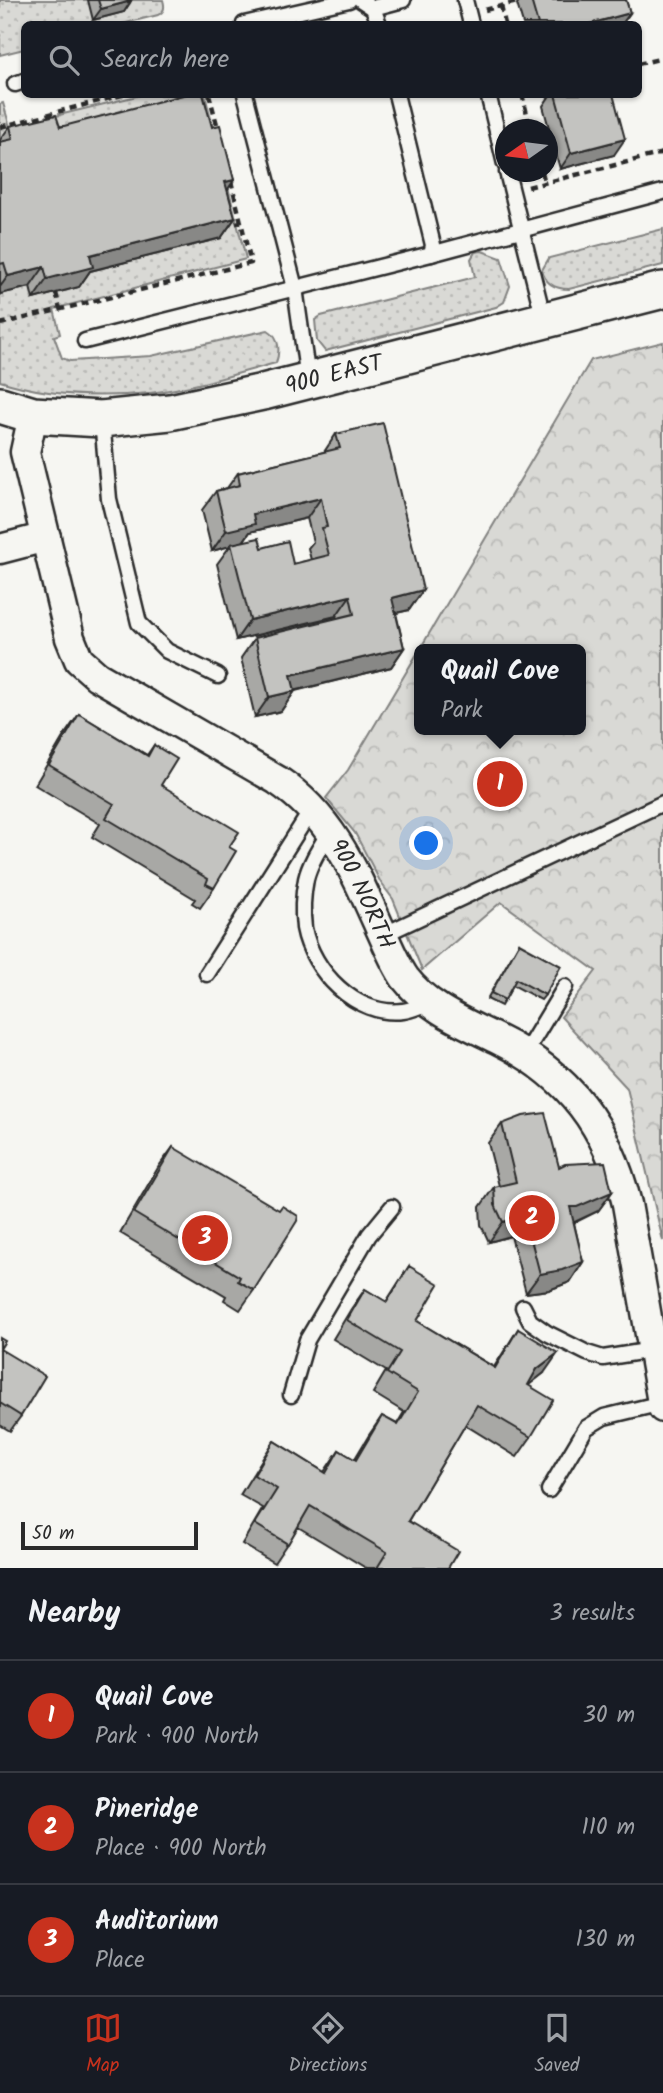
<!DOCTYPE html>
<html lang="en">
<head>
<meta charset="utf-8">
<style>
  :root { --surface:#171b24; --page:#242831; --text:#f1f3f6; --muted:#9ea1a6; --line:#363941; --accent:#c8321e }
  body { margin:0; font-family:Kalam,sans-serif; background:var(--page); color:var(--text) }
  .compass { position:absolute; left:495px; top:119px; width:63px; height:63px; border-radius:50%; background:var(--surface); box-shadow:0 2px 5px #0004; rotate:256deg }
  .scale { position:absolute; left:21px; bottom:18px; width:177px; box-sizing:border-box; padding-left:7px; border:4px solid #2b2b2b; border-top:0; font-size:19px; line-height:24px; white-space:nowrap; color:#2b2b2b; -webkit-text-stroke:5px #f6f6f2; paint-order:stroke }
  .you { position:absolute; left:427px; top:844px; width:24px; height:24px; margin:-18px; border:5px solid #fff; border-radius:50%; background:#1a73e8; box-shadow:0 0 0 10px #1a73e833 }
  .badge { display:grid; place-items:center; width:46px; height:46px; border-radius:50%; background:var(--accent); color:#fff; font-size:23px; font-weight:700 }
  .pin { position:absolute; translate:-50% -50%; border:4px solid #fff; box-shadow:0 2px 7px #0006 }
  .popup { position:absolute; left:414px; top:644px; width:172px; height:91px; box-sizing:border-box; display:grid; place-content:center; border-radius:10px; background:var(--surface); filter:drop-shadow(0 2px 5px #0005); font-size:23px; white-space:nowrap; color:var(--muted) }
  .popup b { font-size:26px; color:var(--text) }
  .popup::after { content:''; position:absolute; left:50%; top:100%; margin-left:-14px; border:14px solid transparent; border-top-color:var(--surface) }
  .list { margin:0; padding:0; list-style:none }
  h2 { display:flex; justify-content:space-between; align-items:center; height:91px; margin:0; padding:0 28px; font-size:30px }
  h2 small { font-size:23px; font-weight:400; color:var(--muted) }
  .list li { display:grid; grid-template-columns:46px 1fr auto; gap:21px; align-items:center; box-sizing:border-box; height:112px; padding:0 28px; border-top:2px solid var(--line) }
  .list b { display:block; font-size:26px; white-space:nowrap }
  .list p { margin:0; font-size:23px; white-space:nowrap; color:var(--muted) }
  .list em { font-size:23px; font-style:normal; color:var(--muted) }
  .icon { flex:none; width:38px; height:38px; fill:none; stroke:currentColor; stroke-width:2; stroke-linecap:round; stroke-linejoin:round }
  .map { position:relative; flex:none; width:663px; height:1568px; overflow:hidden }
  .search { position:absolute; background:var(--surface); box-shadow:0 2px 5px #0004; left:21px; right:21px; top:21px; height:77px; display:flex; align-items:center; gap:18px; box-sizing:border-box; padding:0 24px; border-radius:10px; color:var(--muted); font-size:26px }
  .sheet { height:427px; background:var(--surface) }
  nav { display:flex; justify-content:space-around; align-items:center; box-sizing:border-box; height:98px; border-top:2px solid var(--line); background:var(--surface); font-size:19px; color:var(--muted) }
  nav a { display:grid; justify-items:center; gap:4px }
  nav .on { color:var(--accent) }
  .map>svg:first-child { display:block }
</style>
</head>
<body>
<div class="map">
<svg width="663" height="1568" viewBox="0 0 663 1568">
  <defs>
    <pattern id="grass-dots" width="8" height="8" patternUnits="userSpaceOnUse" patternTransform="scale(1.75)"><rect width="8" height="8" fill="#d9d9d5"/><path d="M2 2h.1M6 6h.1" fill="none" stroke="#babab7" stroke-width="1.8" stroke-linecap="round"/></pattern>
    <pattern id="park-crowns" width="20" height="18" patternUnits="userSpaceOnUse" patternTransform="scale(1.75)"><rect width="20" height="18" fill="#d9d9d5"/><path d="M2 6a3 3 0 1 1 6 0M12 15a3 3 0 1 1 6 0" fill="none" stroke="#babab7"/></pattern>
  </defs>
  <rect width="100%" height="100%" fill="#f6f6f2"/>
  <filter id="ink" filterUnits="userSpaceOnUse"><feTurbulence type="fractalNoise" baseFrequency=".0143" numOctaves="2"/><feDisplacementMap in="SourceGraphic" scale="14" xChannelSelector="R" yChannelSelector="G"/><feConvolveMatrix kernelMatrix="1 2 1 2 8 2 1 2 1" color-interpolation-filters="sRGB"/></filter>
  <g filter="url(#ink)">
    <!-- grass -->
    <g fill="url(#grass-dots)" stroke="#828280" stroke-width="2">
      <path d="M0 0H163C165 7 165 11 158 15L122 24H24V49L0 55Z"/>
      <path d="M141 95H205L246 259 54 309 60 334 54 336 62 358 70 361 151 356 268 330C280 337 280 352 276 363 235 374 192 388 150 393 101 398 47 396 0 381V104L3 103 10 127Z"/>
      <path d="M663 229V265L569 289C555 289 545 284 542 270L549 258Z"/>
      <polygon points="482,251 501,258 510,286 504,302 496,307 325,351 317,341 315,320 321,316 475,277 471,259 475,252"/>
    </g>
    <!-- park -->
    <polygon fill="url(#park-crowns)" stroke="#828280" stroke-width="2" points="663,342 663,1241 627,1088 561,1017 596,971 501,902 422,970 393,899 381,883 355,833 326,798 348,770 420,649 420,730 580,730 580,649 420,649 591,360"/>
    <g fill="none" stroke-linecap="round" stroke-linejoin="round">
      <!-- service casing -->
      <g stroke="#2b2b2b" stroke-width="19">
        <g id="service">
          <polyline points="361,0 373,8 379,24"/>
          <polyline points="465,0 471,24"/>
          <polyline points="373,8 403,0"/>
          <polyline points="244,24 349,0"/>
          <polyline points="15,84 24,81"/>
          <polyline points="245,94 295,288 308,379"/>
          <polyline points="488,94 505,164"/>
          <polyline points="507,172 544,320"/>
          <polyline points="431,254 663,192"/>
          <polyline points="85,341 431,254 433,245 396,94"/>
          <polyline points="102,420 109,499 139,623 167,651 218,676"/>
          <path d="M330 831C321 846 310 862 306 879 303 894 302 912 304 928 312 971 356 1017 403 1011 412 1010 421 1005 429 1003"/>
          <polyline points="383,935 663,803"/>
          <polyline points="207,974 312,809"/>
          <polyline points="524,1055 565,987"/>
          <polyline points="523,1307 530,1321 547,1333 587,1353 603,1358 653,1350"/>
          <polyline points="291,1395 307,1340 369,1235 392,1207"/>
          <polyline points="549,1490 586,1428 604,1417 662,1403"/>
        </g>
      </g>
      <!-- minor casing -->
      <g stroke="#2b2b2b" stroke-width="33">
        <g id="minor">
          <path id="s1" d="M33 415 25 452 70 638 79 660 97 676 277 780C331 816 353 868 379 926 387 943 394 962 405 978 429 1009 463 1022 497 1039 569 1074 608 1127 627 1204L663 1408"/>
          <polyline points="0,549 46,537"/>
        </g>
      </g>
      <!-- tertiary casing -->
      <g stroke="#2b2b2b" stroke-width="40">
        <g id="tertiary">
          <path id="s2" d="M0 405 33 415 101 419 170 412 263 392 663 290"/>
        </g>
      </g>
      <!-- path -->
      <g stroke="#2b2b2b" stroke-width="4.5" stroke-dasharray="7 5" stroke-linecap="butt">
        <polyline points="501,6 505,24"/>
        <polyline points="485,10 525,0"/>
        <polyline points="638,64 663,58"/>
        <polyline points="209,94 219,132"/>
        <polyline points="522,94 531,130"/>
        <polyline points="0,127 126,94"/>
        <polyline points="542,172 545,183"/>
        <polyline points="528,187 663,153"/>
        <polyline points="224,226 241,222"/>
        <polyline points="56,293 60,309"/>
        <polyline points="0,324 251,263 231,181"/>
      </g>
      <!-- service -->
      <use href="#service" stroke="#f6f6f2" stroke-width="14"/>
      <!-- minor -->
      <use href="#minor" stroke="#f6f6f2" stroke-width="28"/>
      <!-- tertiary -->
      <use href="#tertiary" stroke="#f6f6f2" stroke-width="35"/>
    </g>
    <!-- wall -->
    <g fill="#a8a8a5" stroke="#2b2b2b" stroke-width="2" fill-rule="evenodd">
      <polygon points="88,0 131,0 131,1 124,12 93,20"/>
      <polygon points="520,0 626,0 630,13 622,24 523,24 517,4"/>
      <polygon points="551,94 613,94 614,155 560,169 543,106"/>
      <polygon points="10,126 212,127 234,180 227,190 235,218 221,238 90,271 79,287 33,299 30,287 0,294 0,140"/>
      <path d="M336 434 423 590 409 610 396 613 404 648 391 667 295 691 281 711 255 717 241 658 255 638 337 618 336 616 236 640 217 564 230 546 212 551 202 510 216 491 227 488 238 473 324 452ZM307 518 313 542 308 548 311 560 293 564 262 548 243 542 250 532Z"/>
      <polygon points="79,714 147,755 154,745 161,785 229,847 214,888 200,908 192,903 195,899 92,837 100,824 35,785 65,734"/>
      <polygon points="519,943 545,995 541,1000 513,985 501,1006 487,999"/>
      <polygon points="502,1124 559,1167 612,1192 598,1211 574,1223 583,1262 570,1282 549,1290 526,1293 511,1236 489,1242 481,1225 480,1207 494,1187 499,1186 488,1143"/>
      <polygon points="173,1147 254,1290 240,1310 224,1300 226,1296 120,1233 159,1166"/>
      <polygon points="409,1266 417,1321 494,1367 518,1329 544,1373 528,1385 531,1437 517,1457 465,1425 408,1521 448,1568 366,1568 298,1527 274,1563 242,1544 263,1508 240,1495 261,1461 274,1441 324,1472 339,1450 354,1460 369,1435 382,1416 397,1424 404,1412 373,1393 386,1371 333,1339 351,1309 365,1289 386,1302"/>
      <polygon points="0,1338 0,1349 21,1416 10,1431 0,1425"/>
    </g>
    <!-- shaded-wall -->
    <g fill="#888886" stroke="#2b2b2b" stroke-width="2">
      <polygon points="131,1 124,12 93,20 101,9"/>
      <polygon points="630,13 622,24 589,24"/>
      <polygon points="625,139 614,155 560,169 571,153"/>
      <polygon points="234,180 221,200 225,182"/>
      <polygon points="235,218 221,238 90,271 79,287 33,299 47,279 90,255"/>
      <polygon points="44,267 30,287 0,294 0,287 8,276"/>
      <polygon points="321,498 307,518 250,532 242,543 231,544 230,546 212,551 226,531 253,514"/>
      <polygon points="423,590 409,610 379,617 392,598"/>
      <polygon points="350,596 336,616 236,640 250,620"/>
      <polygon points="404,648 391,667 277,695 291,675"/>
      <polygon points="295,691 281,711 255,717 269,697"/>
      <polygon points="612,1192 598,1211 564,1227 570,1207"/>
      <polygon points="525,1216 511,1236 489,1242 503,1222"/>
      <polygon points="583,1262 570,1282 549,1290 526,1293 540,1274"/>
      <polygon points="558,1353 544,1373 524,1389 537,1369"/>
    </g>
    <!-- building -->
    <g fill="#c3c3c0" stroke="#2b2b2b" stroke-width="2">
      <polygon points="98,0 131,0 131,1 101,9"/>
      <polygon points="531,0 626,0 630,13 589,24 538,24"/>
      <polygon points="187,94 203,94 212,127 220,125 234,180 225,182 235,218 90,255 93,267 47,279 44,267 8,276 4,263 0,264 0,142 13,139 10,126 56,115 60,127"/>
      <polygon points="555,94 613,94 625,139 571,153"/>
      <polygon points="383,423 423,590 392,598 404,648 291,675 295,691 269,697 255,638 354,614 350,596 250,620 231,544 259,538 262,548 288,541 293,564 329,555 322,528 327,527 321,498 253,514 255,524 226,531 216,491 240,485 238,473 340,448 336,434"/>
      <polygon points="79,714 148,756 154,745 177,759 161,785 239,832 229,847 236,851 214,888 206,884 208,879 106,818 114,804 49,765"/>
      <polygon points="519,943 561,966 545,995 516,979 505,1000 491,993"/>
      <polygon points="545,1113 559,1167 565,1164 605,1162 612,1192 577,1207 570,1207 583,1262 562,1270 540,1274 525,1216 503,1222 495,1205 494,1187 516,1182 502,1124 523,1116"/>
      <polygon points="173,1147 279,1210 282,1206 298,1216 297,1221 254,1290 238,1281 240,1277 134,1213"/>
      <polygon points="409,1266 439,1284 417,1321 495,1368 518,1329 558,1353 537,1369 528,1385 553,1400 531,1437 477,1405 408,1521 458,1551 448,1568 377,1568 387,1552 310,1506 288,1544 255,1524 277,1489 254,1475 274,1441 326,1473 339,1450 356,1460 382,1416 398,1425 418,1392 387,1373 400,1352 347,1320 365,1289 387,1302"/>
      <polygon points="0,1338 5,1341 0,1349 45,1376 21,1416 0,1403"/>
    </g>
  </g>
  <g text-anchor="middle" stroke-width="7" stroke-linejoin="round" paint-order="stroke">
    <!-- street labels -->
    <g font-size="24" fill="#2b2b2b" stroke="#f6f6f2">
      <text dy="8" stroke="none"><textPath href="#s2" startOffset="340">900 EAST</textPath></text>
      <text dy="8" stroke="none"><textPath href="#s1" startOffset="630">900 NORTH</textPath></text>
    </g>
  </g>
</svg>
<svg class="compass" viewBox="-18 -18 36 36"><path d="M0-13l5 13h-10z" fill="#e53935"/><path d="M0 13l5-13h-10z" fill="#9ea1a6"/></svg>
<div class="scale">50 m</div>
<div class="you"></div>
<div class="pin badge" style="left:500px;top:784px">1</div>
<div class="popup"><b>Quail Cove</b>Park</div>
<div class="pin badge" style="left:532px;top:1218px">2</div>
<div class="pin badge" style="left:205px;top:1238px">3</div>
<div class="search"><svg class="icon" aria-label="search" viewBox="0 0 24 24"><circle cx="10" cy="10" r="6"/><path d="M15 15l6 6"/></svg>Search here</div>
</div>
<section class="sheet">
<h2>Nearby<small>3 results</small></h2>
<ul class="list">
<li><span class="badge">1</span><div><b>Quail Cove</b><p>Park · 900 North</p></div><em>30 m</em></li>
<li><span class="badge">2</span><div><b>Pineridge</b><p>Place · 900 North</p></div><em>110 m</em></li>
<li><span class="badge">3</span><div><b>Auditorium</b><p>Place</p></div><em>130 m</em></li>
</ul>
</section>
<nav>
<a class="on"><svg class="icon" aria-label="map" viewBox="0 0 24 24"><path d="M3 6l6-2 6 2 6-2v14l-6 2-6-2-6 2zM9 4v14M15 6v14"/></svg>Map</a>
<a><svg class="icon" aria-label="directions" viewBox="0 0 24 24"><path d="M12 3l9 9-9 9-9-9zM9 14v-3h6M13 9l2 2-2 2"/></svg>Directions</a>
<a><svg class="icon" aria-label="saved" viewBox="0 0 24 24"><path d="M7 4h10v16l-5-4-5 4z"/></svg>Saved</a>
</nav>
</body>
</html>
